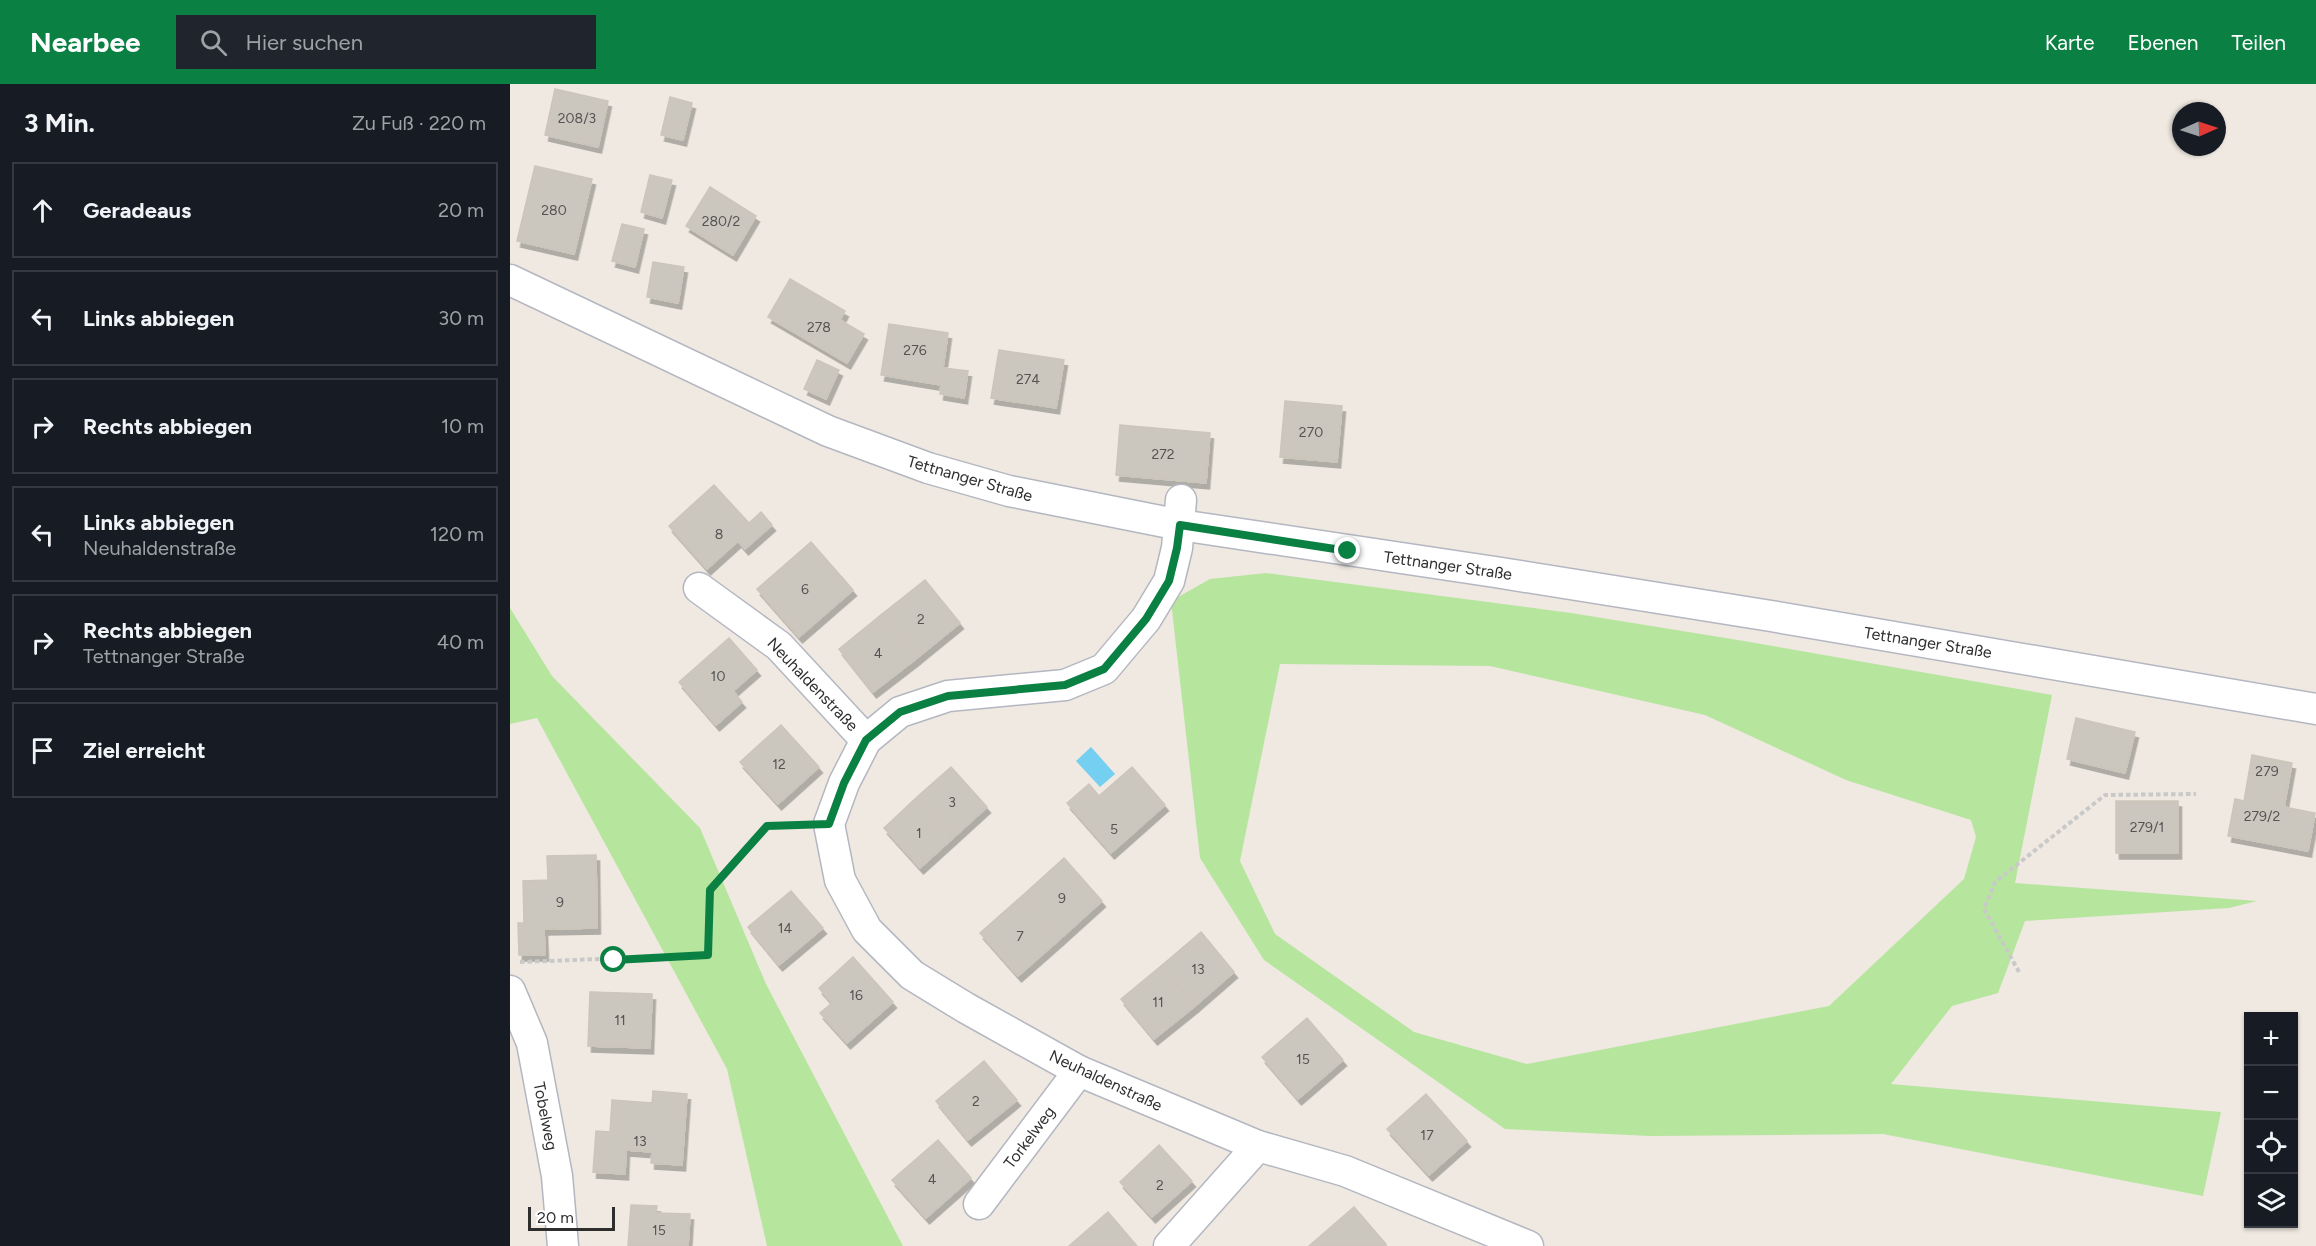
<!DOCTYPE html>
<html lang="de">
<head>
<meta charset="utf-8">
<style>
  :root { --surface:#171b24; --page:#20242c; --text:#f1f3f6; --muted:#9ea1a6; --line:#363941; --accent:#0b8043 }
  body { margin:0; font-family:Figtree,sans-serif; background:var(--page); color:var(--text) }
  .controls { position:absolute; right:18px; bottom:18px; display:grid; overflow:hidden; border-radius:0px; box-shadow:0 2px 4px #0004 }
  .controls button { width:54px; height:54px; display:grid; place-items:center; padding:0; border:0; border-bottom:2px solid var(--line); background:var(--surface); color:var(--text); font:30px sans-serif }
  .compass { position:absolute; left:1662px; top:18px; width:54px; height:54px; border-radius:50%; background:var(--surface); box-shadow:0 2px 4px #0004; rotate:87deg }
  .scale { position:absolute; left:18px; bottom:15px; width:87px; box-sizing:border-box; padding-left:6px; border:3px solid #2e2e2e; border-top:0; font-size:16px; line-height:21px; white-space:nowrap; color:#2e2e2e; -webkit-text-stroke:4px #fff; paint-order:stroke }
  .stop { position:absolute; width:18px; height:18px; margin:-14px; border:4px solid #0b8043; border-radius:50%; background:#fff }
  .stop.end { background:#0b8043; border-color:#fff; box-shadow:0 2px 6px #0008 }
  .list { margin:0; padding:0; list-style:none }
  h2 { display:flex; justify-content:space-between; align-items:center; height:78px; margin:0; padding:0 24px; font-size:26px }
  h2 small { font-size:20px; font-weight:400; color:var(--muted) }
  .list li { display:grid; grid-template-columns:39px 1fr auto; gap:18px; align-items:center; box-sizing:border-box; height:96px; margin:0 12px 12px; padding:0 12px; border:2px solid var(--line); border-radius:0px }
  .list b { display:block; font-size:22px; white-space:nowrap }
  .list p { margin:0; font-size:20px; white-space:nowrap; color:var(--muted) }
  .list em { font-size:20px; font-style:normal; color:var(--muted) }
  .icon { flex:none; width:33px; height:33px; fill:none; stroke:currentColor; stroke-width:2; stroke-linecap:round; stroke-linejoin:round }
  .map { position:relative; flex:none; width:1806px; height:1162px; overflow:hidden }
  header { display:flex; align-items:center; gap:36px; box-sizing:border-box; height:84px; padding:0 30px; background:var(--accent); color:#fff }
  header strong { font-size:28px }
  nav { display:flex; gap:33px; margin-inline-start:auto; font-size:21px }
  .search { width:420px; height:54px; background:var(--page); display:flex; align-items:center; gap:15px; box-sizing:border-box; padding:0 21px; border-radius:0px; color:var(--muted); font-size:22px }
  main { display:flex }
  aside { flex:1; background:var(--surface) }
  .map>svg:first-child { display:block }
</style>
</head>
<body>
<header>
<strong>Nearbee</strong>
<div class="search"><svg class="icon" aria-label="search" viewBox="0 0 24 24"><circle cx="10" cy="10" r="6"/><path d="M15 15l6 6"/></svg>Hier suchen</div>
<nav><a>Karte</a><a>Ebenen</a><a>Teilen</a></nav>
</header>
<main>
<aside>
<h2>3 Min.<small>Zu Fuß · 220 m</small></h2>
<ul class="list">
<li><svg class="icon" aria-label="ahead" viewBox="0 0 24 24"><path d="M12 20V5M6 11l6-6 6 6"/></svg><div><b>Geradeaus</b></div><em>20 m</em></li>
<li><svg class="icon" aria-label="left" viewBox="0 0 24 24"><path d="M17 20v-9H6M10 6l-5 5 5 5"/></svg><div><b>Links abbiegen</b></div><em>30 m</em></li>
<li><svg class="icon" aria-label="right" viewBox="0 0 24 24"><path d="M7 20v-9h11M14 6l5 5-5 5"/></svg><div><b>Rechts abbiegen</b></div><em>10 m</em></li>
<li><svg class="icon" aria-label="left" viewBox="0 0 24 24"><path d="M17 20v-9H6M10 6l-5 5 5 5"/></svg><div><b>Links abbiegen</b><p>Neuhaldenstraße</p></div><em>120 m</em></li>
<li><svg class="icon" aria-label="right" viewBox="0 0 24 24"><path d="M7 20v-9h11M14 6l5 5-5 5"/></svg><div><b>Rechts abbiegen</b><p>Tettnanger Straße</p></div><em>40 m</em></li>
<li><svg class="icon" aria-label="arrive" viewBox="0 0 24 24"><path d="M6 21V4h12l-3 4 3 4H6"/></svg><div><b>Ziel erreicht</b></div></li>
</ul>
</aside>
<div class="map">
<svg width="1806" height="1162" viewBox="0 0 1806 1162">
  <defs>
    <filter id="shadow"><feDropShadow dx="3.5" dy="6" stdDeviation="0" flood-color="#0004"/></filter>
  </defs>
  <rect width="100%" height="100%" fill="#efe9e1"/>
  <!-- green -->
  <g fill="#b6e59e" fill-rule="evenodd">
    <path d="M756 489 1061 529 1234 557 1542 611 1505 799 1747 817 1719 824 1515 837 1488 909 1442 922 1381 1000 1711 1028 1693 1112 1373 1050 1140 1052 995 1045 754 876 690 774 661 517 700 495ZM770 580 980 582 1195 631 1336 696 1461 736 1466 753 1454 795 1319 922 1017 980 904 948 765 850 730 777Z"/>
    <polygon points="0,524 42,592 190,744 256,900 393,1162 257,1162 217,985 27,634 0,640"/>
  </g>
  <!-- water -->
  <polygon fill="#75cff0" points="581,663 605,690 590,703 566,677"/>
  <!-- building -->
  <g fill="#cbc7bf" stroke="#cbc5ba" stroke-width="1.5" filter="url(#shadow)">
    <polygon points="45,5 98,17 88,63 35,51"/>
    <polygon points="160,13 182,19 173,56 151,51"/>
    <polygon points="25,82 82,95 64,170 7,157"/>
    <polygon points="140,91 162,96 152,134 131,128"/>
    <polygon points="200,103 246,132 223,171 176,142"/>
    <polygon points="112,140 134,145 125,183 102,177"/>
    <polygon points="143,178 174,183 168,219 137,213"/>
    <polygon points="280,195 335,227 330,236 354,250 337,279 258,233"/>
    <polygon points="379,240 438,249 433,284 458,287 454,314 430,310 431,301 371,291"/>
    <polygon points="489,266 554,276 546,324 481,314"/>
    <polygon points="307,276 329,286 316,315 294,305"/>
    <polygon points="775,317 832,322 827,378 770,373"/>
    <polygon points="610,341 700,349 696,399 606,391"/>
    <polygon points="204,401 239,439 251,428 262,441 235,465 228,457 197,485 159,442"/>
    <polygon points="301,458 343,506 289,553 247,505"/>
    <polygon points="415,496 450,539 407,574 372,530"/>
    <polygon points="372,530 407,574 363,608 329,565"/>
    <polygon points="219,554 247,586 223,607 232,618 206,641 169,598"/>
    <polygon points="1566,634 1625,648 1615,689 1557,675"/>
    <polygon points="271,641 309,683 268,720 230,678"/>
    <polygon points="1742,671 1782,679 1774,723 1805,729 1798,767 1718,752 1725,715 1734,717"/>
    <polygon points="441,683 477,723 443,754 407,713"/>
    <polygon points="622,683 655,721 601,769 557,719 579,700 589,712"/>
    <polygon points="407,713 443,754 410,784 374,744"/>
    <rect x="1606" y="717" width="62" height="52"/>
    <polygon points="86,771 87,844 34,845 35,871 9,871 8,839 14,839 13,797 38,796 37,772"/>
    <polygon points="554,774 592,817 550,855 512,812"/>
    <polygon points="281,807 313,844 269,881 238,843"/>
    <polygon points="512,812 550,855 508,892 470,849"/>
    <polygon points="691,848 724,888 685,922 651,882"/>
    <polygon points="343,873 383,918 337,959 310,929 322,919 309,904"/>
    <polygon points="651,882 685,922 644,955 611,915"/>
    <polygon points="80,908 142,910 140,964 78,962"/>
    <polygon points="797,934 833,976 788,1015 752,973"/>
    <polygon points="474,977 507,1016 458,1056 426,1017"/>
    <polygon points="143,1007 177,1010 172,1081 141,1079 142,1068 116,1066 115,1090 83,1088 86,1047 100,1048 102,1016 142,1019"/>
    <polygon points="916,1010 957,1057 919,1091 877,1045"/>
    <polygon points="428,1056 461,1094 416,1134 382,1096"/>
    <polygon points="649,1061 682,1097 642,1133 610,1098"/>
    <polygon points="121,1121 147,1122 146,1129 180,1130 178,1162 118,1162"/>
    <polygon points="844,1123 876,1160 873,1162 799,1162"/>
    <polygon points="598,1128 627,1162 559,1162"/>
  </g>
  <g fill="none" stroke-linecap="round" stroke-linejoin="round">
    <!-- minor casing -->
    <g stroke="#b4b7c1" stroke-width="33">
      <g id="minor">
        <polyline points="0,196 318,347 418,384 499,407 670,441 985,488 1261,532 1806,625"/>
        <polyline points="671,416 667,464 659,497 636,535 594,585 555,601 438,612 390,628 356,656 334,699 319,740 330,796 357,846 402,891 456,924 569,987 748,1062 835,1087 1018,1162"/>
        <polyline points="189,504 269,562 356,656"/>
        <polyline points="0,907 22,959 47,1092 53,1162"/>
        <polyline points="469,1120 569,987"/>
        <polyline points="659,1162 748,1062"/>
      </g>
    </g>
    <!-- path -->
    <g stroke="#c9c9c9" stroke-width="4" stroke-dasharray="4.5 3" stroke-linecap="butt">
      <polyline points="10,878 198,871 200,806 257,742 291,740"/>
      <polyline points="1509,888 1474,825 1485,798 1595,711 1686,710"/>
    </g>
    <!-- minor -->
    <use href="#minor" stroke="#fff" stroke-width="30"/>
  </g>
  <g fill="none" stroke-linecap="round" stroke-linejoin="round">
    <!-- route -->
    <polyline stroke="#0b8043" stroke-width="8" points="104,876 198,871 200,806 257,742 319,740 334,699 356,656 390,628 438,612 555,601 594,585 636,535 659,497 667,464 670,441 838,467"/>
  </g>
  <g text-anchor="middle" stroke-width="4.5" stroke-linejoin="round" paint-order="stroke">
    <!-- number labels -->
    <g font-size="14" fill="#555452">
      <text x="67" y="39">208/3</text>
      <text x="44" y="131">280</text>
      <text x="211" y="142">280/2</text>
      <text x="309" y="248">278</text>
      <text x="405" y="271">276</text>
      <text x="518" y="300">274</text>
      <text x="801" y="353">270</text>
      <text x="653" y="375">272</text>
      <text x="209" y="455">8</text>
      <text x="295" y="510">6</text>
      <text x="411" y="540">2</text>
      <text x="368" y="574">4</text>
      <text x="208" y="597">10</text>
      <text x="269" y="685">12</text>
      <text x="1757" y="692">279</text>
      <text x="442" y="723">3</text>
      <text x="1752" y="737">279/2</text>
      <text x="1637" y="748">279/1</text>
      <text x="604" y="750">5</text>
      <text x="409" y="754">1</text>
      <text x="552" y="819">9</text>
      <text x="50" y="823">9</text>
      <text x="275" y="849">14</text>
      <text x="510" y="857">7</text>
      <text x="688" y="890">13</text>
      <text x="346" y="916">16</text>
      <text x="648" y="923">11</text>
      <text x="110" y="941">11</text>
      <text x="793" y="980">15</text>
      <text x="466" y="1022">2</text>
      <text x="917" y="1056">17</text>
      <text x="130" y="1062">13</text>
      <text x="422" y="1100">4</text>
      <text x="650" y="1106">2</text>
      <text x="149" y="1151">15</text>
    </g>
    <!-- street labels -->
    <g font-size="16" fill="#2e2e2e" stroke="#fff">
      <text transform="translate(460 394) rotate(16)" y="6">Tettnanger Straße</text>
      <text transform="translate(938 481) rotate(8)" y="6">Tettnanger Straße</text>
      <text transform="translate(1418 558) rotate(9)" y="6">Tettnanger Straße</text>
      <text transform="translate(303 600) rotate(46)" y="6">Neuhaldenstraße</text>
      <text transform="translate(596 996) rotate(25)" y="6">Neuhaldenstraße</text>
      <text transform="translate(36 1032) rotate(79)" y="6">Tobelweg</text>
      <text transform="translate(519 1053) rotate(-53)" y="6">Torkelweg</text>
    </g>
  </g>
</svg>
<div class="controls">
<button>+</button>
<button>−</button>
<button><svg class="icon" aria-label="locate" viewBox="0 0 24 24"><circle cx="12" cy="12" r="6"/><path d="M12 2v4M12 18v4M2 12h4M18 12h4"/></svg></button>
<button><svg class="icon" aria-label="layers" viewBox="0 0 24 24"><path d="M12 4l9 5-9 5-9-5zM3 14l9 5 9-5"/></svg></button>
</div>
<svg class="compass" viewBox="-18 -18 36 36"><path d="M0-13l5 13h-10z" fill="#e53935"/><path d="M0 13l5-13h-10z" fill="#9ea1a6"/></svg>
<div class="scale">20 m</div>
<div class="stop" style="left:104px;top:876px"></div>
<div class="stop end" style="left:838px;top:467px"></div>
</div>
</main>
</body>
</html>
